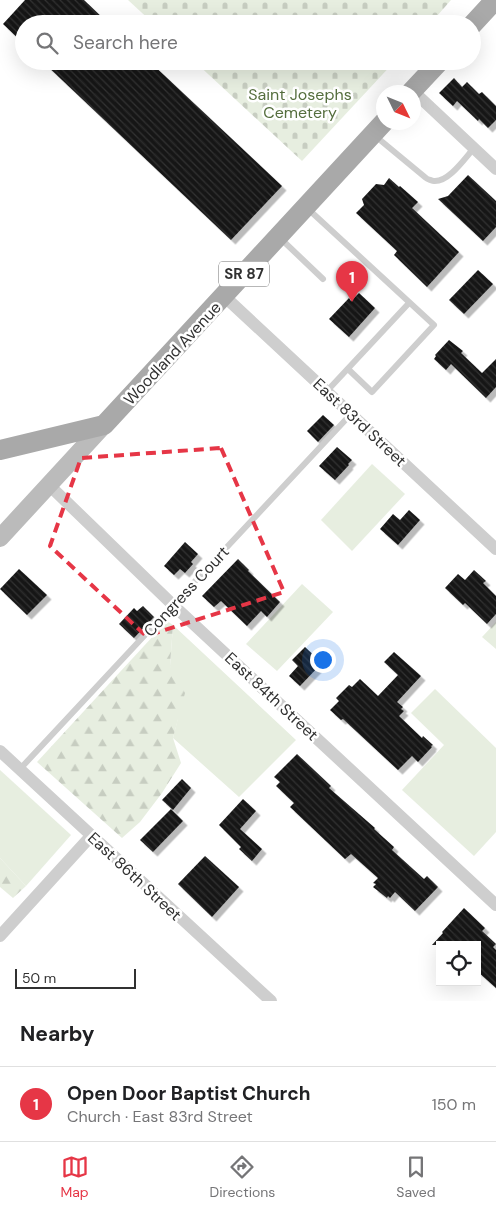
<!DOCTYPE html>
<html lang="en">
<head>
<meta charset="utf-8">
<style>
  :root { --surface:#fff; --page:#f2f2f2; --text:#202124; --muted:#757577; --line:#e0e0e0; --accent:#e63646 }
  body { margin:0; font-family:"DM Sans",sans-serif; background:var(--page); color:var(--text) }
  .controls { position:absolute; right:15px; bottom:15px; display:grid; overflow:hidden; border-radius:0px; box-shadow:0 5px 20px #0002 }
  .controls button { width:45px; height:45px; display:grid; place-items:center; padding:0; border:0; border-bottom:1px solid var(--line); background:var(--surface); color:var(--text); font:25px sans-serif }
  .compass { position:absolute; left:376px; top:85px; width:45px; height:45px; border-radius:50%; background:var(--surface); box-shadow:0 5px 20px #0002; rotate:133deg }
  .scale { position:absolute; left:15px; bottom:12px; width:121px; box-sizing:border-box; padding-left:5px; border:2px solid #313131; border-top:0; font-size:14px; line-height:18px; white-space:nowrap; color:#313131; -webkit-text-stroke:4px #fff; paint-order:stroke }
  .you { position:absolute; left:322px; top:659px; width:18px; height:18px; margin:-12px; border:4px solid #fff; border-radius:50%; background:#1a73e8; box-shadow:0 0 0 8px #1a73e833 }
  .badge { display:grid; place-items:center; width:32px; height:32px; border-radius:50%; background:var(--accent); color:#fff; font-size:16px; font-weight:700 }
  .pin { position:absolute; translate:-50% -41px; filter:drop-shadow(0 1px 2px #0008) }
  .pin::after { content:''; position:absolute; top:26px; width:18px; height:15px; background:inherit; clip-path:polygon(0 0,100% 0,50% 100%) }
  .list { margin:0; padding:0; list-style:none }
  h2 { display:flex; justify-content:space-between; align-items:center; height:65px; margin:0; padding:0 20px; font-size:21px }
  h2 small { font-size:16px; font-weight:400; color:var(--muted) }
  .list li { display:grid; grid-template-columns:32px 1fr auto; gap:15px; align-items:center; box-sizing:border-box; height:75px; padding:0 20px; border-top:1px solid var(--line) }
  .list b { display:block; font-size:19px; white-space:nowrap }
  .list p { margin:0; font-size:16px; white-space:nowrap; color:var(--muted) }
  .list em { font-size:16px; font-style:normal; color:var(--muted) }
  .icon { flex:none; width:28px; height:28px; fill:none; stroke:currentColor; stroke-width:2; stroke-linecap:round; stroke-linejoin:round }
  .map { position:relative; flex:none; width:496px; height:1001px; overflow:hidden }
  .search { position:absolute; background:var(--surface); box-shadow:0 5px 20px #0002; left:15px; right:15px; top:15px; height:55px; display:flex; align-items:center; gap:12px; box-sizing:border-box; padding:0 18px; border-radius:28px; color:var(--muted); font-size:19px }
  .sheet { height:140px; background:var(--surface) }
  nav { display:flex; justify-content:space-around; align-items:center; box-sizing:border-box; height:70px; border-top:1px solid var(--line); background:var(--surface); font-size:14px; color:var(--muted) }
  nav a { display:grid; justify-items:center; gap:2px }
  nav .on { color:var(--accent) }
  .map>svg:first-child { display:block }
</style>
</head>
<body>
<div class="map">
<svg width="496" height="1001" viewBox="0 0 496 1001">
  <defs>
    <pattern id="forest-firs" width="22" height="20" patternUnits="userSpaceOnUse" patternTransform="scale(1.25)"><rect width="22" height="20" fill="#e7eee0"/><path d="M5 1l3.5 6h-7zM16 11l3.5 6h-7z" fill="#c7cdc1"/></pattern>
    <pattern id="cemetery-stones" width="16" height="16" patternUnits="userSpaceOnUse" patternTransform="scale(1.25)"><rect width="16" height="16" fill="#e7eee0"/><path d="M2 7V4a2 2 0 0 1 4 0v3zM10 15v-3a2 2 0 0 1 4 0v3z" fill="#c7cdc1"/></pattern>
    <pattern id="building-back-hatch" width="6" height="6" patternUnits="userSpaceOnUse" patternTransform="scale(1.25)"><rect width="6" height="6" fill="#181818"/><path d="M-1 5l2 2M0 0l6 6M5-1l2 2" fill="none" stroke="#313131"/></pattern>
    <filter id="shadow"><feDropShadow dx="4.5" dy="4.5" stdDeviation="0" flood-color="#0004"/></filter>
  </defs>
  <rect width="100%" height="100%" fill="#fff"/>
  <!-- grass -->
  <g fill="#e7eee0">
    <polygon points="372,464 405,494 352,551 321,520"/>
    <polygon points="302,584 333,612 277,671 246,644"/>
    <polygon points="496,622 496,649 482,637"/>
    <polygon points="173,625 296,740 239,797 173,738 178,718 170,666"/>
    <polygon points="435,689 496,748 496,832 474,856 402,790 444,745 411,713"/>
    <polygon points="0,770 71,835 26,886 0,858"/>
  </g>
  <!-- forest -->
  <g fill="url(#forest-firs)">
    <polygon points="167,621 173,625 170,666 185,693 173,738 181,763 162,793 140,822 122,838 37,762"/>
    <polygon points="0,858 26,886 13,898 0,887"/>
  </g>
  <!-- cemetery -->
  <g fill="url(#cemetery-stones)">
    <polygon points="128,0 451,0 430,24 154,24"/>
    <polygon points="194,61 395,61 302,161"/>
  </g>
  <!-- building -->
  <g fill="url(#building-back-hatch)" filter="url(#shadow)">
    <polygon points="25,0 84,0 109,24 24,24 24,44 3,24"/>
    <polygon points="42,61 149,61 282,186 231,240"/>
    <polygon points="454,78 462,87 467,82 479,94 482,92 496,106 496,120 488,128 479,119 478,121 457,101 453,106 439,93"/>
    <polygon points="468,175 496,201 496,227 483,241 438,199 448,196"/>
    <polygon points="389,178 399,187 400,186 418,202 412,208 459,252 427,287 394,255 397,251 356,213 364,205 362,199 376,184 384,185"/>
    <polygon points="478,270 493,284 464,314 449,300"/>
    <polygon points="359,293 375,308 349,337 329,319 349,298 351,301"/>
    <polygon points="449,340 463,351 461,353 482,373 496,359 496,387 486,398 451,364 446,370 434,359 436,356 435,355"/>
    <polygon points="323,415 334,425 318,442 307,431"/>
    <polygon points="337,447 352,460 348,464 349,465 335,480 319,466"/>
    <polygon points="409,510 420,520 398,545 380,529 393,514 400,520"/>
    <polygon points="185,542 198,554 191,562 193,564 185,573 180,569 174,575 164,566"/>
    <polygon points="238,559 249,570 248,571 280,602 267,617 261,611 247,626 221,601 214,607 202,596"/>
    <polygon points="19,569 47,595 27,615 0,589"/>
    <polygon points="474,570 486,581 483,583 496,596 496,614 487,624 465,603 463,605 445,588 458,574 465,580"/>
    <polygon points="143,606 154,617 134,638 119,624 134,608 137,611"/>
    <polygon points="305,647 322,663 300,686 289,676 298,666 292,660"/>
    <polygon points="394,652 421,676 397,702 403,707 401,709 404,711 399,716 422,738 423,736 433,745 431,746 432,747 418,762 412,756 398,770 343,719 341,720 330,710 339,701 336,698 349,685 352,687 360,679 378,696 398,675 384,662"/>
    <polygon points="297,754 331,786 329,788 375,828 374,829 394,847 392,850 424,879 427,876 438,887 415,911 395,892 390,898 388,896 387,898 373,887 376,884 373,883 378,878 351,854 345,859 290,807 294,803 276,786 280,782 274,777"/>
    <polygon points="182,779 191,788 173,810 162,800"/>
    <polygon points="243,799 256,811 240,829 262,849 252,861 239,849 241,847 219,825"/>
    <polygon points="171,809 183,821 153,852 140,840"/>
    <polygon points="205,856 239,887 212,917 178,884"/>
    <polygon points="464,908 485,928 482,931 496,944 493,947 496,950 496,988 477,971 477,945 432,945 443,933 442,932"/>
  </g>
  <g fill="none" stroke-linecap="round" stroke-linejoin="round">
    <!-- lane -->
    <g stroke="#cecece" stroke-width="6">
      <path d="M374 135 426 178C427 179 433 181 434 181 449 182 465 158 474 148"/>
      <polyline points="307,208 434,325 372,392 348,369"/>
      <polyline points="280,238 323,279"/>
      <polyline points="327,391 409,303"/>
      <polyline points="20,769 351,414"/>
    </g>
    <!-- street -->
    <g stroke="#cecece" stroke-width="12">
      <polyline points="413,91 496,169"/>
      <polyline points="224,296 496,549"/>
      <polyline points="49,485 173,605 496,905"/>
      <polyline points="0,751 271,1001"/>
      <polyline points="0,936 91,836"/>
    </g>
    <!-- secondary -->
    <polyline stroke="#bbb" stroke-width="18" points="0,538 104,425"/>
    <!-- primary -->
    <g stroke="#a9a9a9" stroke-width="20">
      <polyline points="472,25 495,0"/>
      <polyline points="411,92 440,61"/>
      <polyline points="0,450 104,425 384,122"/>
    </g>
  </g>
  <!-- marked area -->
  <path fill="none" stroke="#e63646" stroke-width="4" stroke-dasharray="10 6" stroke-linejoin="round" d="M221 448 284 592 146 636 50 546 81 458Z"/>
  <g text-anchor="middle" stroke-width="5" stroke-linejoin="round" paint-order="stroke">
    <!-- shield labels -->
    <rect fill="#fff" stroke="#6f6f6f" stroke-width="1" x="219" y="261.5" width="50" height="25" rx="4"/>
    <g font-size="15" font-weight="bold" fill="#313131">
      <text x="244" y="279">SR 87</text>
    </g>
    <!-- park labels -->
    <g font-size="16" fill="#556e3e" stroke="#fff">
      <text x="300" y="100">Saint Josephs<tspan x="300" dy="18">Cemetery</tspan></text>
    </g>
    <!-- street labels -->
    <g font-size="16" fill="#313131" stroke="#fff">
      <text transform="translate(172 353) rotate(-47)" y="6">Woodland Avenue</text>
      <text transform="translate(360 422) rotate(43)" y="6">East 83rd Street</text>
      <text transform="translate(186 591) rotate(-47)" y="6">Congress Court</text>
      <text transform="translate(272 696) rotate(43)" y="6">East 84th Street</text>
      <text transform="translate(135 876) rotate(43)" y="6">East 86th Street</text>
    </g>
  </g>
</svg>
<div class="controls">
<button><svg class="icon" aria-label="locate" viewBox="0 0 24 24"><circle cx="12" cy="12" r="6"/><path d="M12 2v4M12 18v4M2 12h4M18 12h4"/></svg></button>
</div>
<svg class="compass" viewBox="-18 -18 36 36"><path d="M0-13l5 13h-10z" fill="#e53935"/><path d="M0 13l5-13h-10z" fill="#757577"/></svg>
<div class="scale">50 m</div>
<div class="you"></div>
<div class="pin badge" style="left:352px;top:302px">1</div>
<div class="search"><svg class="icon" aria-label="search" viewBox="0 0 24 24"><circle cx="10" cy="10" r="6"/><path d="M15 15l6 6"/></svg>Search here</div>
</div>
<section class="sheet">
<h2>Nearby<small></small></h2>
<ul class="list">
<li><span class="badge">1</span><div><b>Open Door Baptist Church</b><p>Church · East 83rd Street</p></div><em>150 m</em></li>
</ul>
</section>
<nav>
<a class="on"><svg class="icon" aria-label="map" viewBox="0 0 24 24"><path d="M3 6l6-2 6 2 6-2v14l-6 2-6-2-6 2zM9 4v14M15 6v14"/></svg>Map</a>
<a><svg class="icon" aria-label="directions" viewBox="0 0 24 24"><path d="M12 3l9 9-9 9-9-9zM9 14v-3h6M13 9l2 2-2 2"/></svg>Directions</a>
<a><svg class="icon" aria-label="saved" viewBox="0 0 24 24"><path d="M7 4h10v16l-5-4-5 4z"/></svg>Saved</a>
</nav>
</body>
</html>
